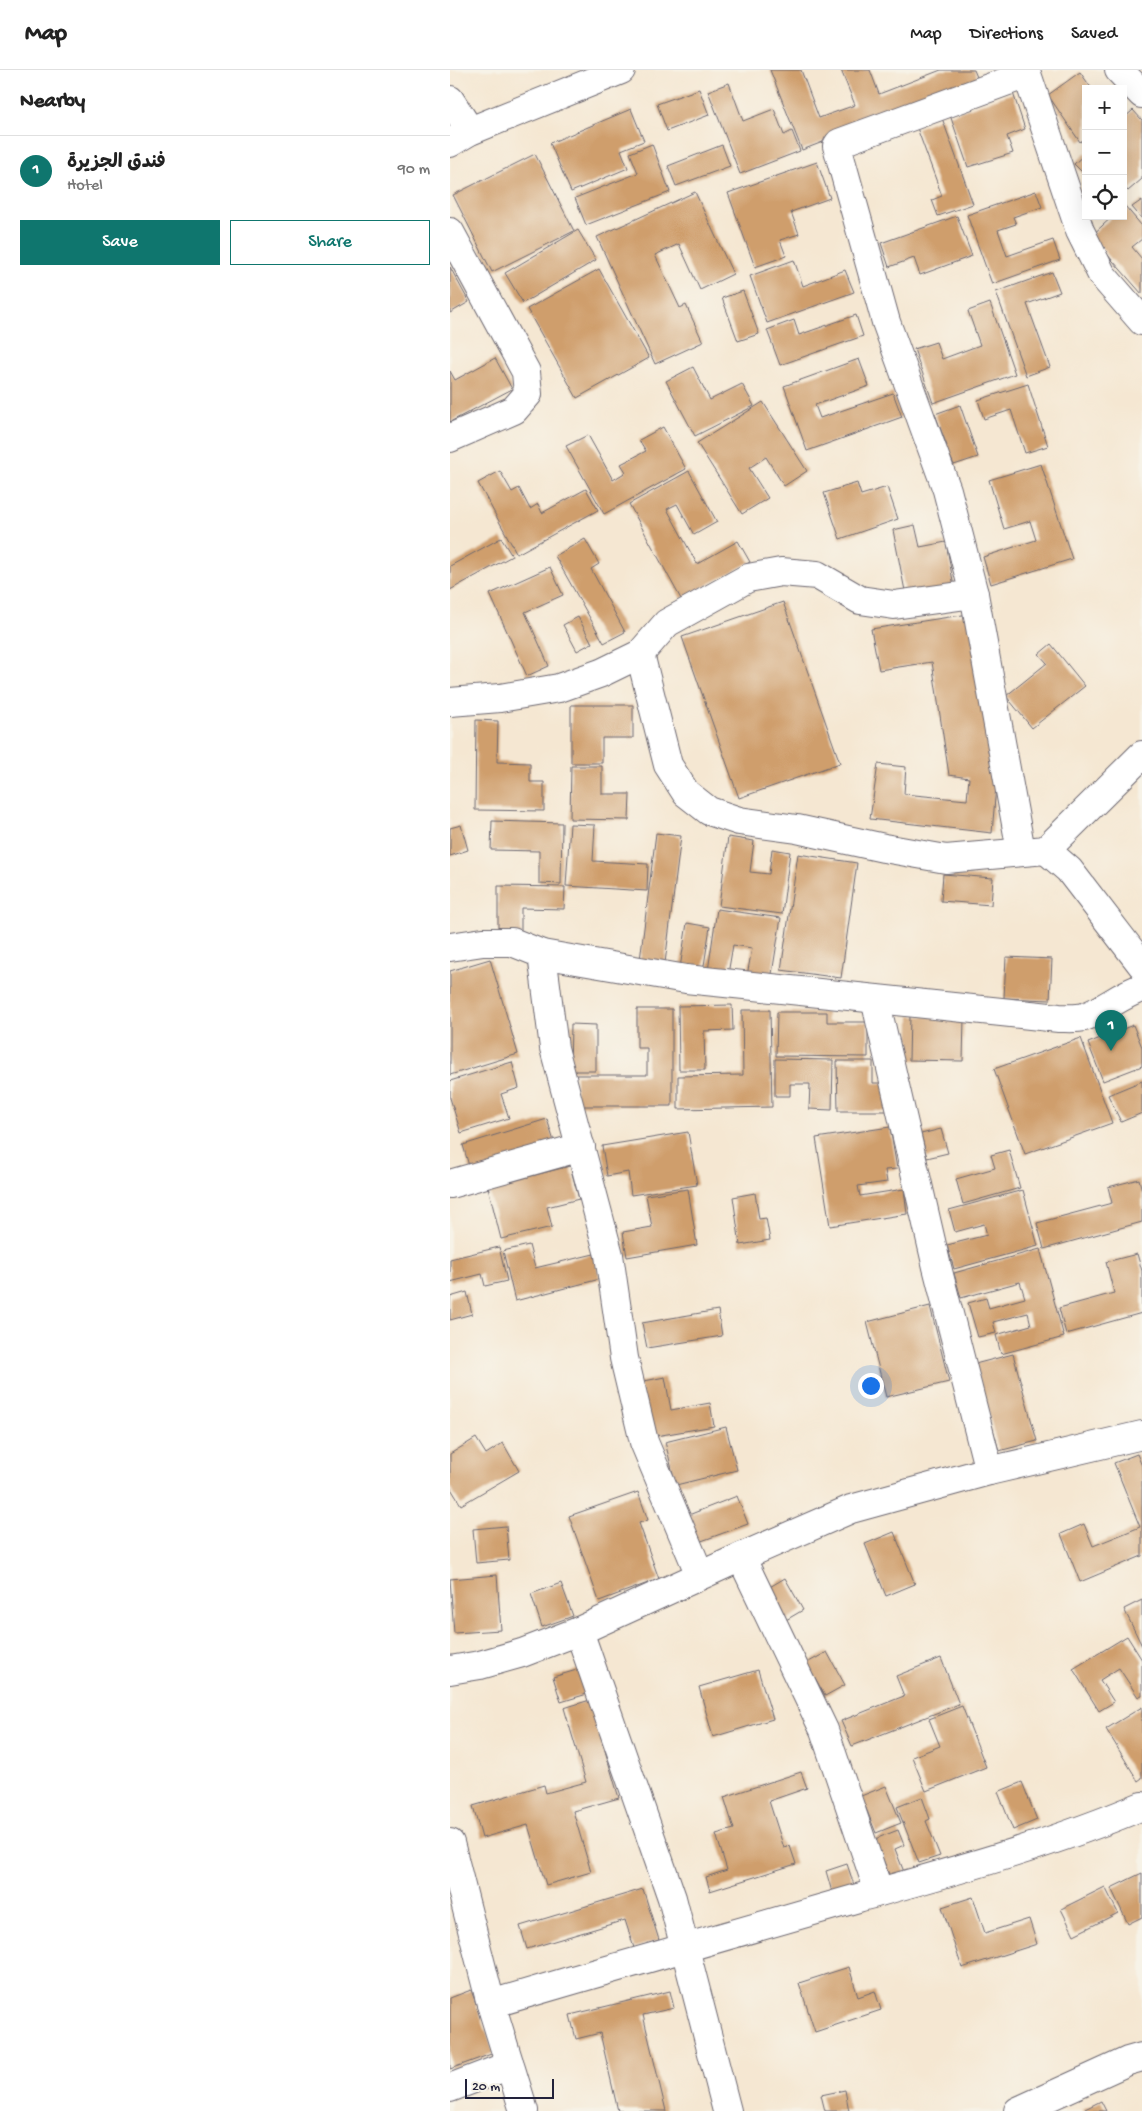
<!DOCTYPE html>
<html lang="en">
<head>
<meta charset="utf-8">
<style>
  :root { --surface:#fff; --page:#f6f6f6; --text:#222; --muted:#767676; --line:#e0e0e0; --accent:#0f766e }
  body { margin:0; font-family:"Gochi Hand","Playpen Sans Arabic",sans-serif; background:var(--page); color:var(--text) }
  .controls { position:absolute; right:15px; top:15px; display:grid; overflow:hidden; border-radius:0px; box-shadow:0 5px 20px #0002 }
  .controls button { width:45px; height:45px; display:grid; place-items:center; padding:0; border:0; border-bottom:1px solid var(--line); background:var(--surface); color:var(--text); font:25px sans-serif }
  .scale { position:absolute; left:15px; bottom:12px; width:89px; box-sizing:border-box; padding-left:5px; border:2px solid #22223b; border-top:0; font-size:14px; line-height:18px; white-space:nowrap; color:#22223b; -webkit-text-stroke:4px #f7f3e8; paint-order:stroke }
  .you { position:absolute; left:420px; top:1315px; width:18px; height:18px; margin:-12px; border:4px solid #fff; border-radius:50%; background:#1a73e8; box-shadow:0 0 0 8px #1a73e833 }
  .badge { display:grid; place-items:center; width:32px; height:32px; border-radius:50%; background:var(--accent); color:#fff; font-size:16px; font-weight:700 }
  .pin { position:absolute; translate:-50% -41px; filter:drop-shadow(0 1px 2px #0008) }
  .pin::after { content:''; position:absolute; top:26px; width:18px; height:15px; background:inherit; clip-path:polygon(0 0,100% 0,50% 100%) }
  .list { margin:0; padding:0; list-style:none }
  h2 { display:flex; justify-content:space-between; align-items:center; height:65px; margin:0; padding:0 20px; font-size:21px }
  h2 small { font-size:16px; font-weight:400; color:var(--muted) }
  .list li { display:grid; grid-template-columns:32px 1fr auto; gap:15px; align-items:center; box-sizing:border-box; height:70px; padding:0 20px; border-top:1px solid var(--line) }
  .list b { display:block; font-size:19px; white-space:nowrap }
  .list p { margin:0; font-size:16px; white-space:nowrap; color:var(--muted) }
  .list em { font-size:16px; font-style:normal; color:var(--muted) }
  .actions { display:flex; gap:10px; padding:15px 20px }
  .actions a { flex:1; padding:11px 0; border:1px solid var(--accent); border-radius:0px; text-align:center; font-size:18px; color:var(--accent) }
  .actions .main { background:var(--accent); color:#fff }
  .icon { flex:none; width:28px; height:28px; fill:none; stroke:currentColor; stroke-width:2; stroke-linecap:round; stroke-linejoin:round }
  .map { position:relative; flex:none; width:692px; height:2041px; overflow:hidden }
  header { display:flex; align-items:center; gap:30px; box-sizing:border-box; height:70px; padding:0 25px; background:var(--surface); border-bottom:1px solid var(--line) }
  header strong { font-size:24px }
  nav { display:flex; gap:28px; margin-inline-start:auto; font-size:18px }
  main { display:flex }
  aside { flex:1; background:var(--surface) }
  .map>svg:first-child { display:block }
</style>
</head>
<body>
<header>
<strong>Map</strong>
<nav><a>Map</a><a>Directions</a><a>Saved</a></nav>
</header>
<main>
<aside>
<h2>Nearby<small></small></h2>
<ul class="list">
<li><span class="badge">1</span><div><b>فندق الجزيرة</b><p>Hotel</p></div><em>90 m</em></li>
</ul>
<div class="actions"><a class="main">Save</a><a>Share</a></div>
</aside>
<div class="map">
<svg width="692" height="2041" viewBox="0 0 692 2041">
  <rect width="100%" height="100%" fill="#f7f3e8"/>
  <filter id="ink" filterUnits="userSpaceOnUse"><feTurbulence type="fractalNoise" baseFrequency=".02" numOctaves="2"/><feDisplacementMap in="SourceGraphic" scale="10" xChannelSelector="R" yChannelSelector="G"/><feConvolveMatrix kernelMatrix="1 2 1 2 8 2 1 2 1" color-interpolation-filters="sRGB"/></filter>
  <filter id="wash" filterUnits="userSpaceOnUse"><feTurbulence type="fractalNoise" baseFrequency=".0096" numOctaves="4" result="noise"/><feDisplacementMap in="SourceGraphic" scale="20" xChannelSelector="R" yChannelSelector="G"/><feGaussianBlur stdDeviation="1.12" result="paint"/><feColorMatrix in="noise" values="0 0 0 0 0 0 0 0 0 0 0 0 0 0 0 0 0 1.4 0 .05"/><feComposite in="paint" operator="in"/></filter>
  <g filter="url(#wash)">
    <rect width="100%" height="100%" fill="#f5e7d2"/>
    <g id="blocks">
      <!-- building -->
      <g fill="#cf9e6c">
        <polygon points="320,0 351,0 369,48 405,35 391,0 420,0 429,24 491,0 524,0 529,12 352,80"/>
        <polygon points="630,2 642,19 636,19 636,68 630,72 598,25"/>
        <polygon points="279,13 293,51 324,39 334,65 342,61 350,81 290,104 258,21"/>
        <polygon points="249,19 259,45 217,61 207,34"/>
        <polygon points="563,23 575,59 557,66 563,83 518,97 500,45"/>
        <polygon points="181,39 194,71 171,80 178,98 121,122 100,73"/>
        <polygon points="683,40 692,50 692,109 678,121 673,116 673,49"/>
        <polygon points="492,48 523,134 488,146 482,130 492,126 467,58"/>
        <polygon points="202,74 220,122 136,155 125,128 188,103 180,83"/>
        <polygon points="272,75 280,96 226,116 218,96"/>
        <polygon points="636,83 636,106 624,94"/>
        <polygon points="85,84 124,161 42,202 3,125"/>
        <polygon points="367,92 380,128 341,142 349,164 330,170 336,186 305,197 278,123"/>
        <polygon points="586,121 592,137 563,147 566,154 548,160 557,186 603,170 610,190 542,214 517,145"/>
        <polygon points="245,122 283,204 250,220 229,174 205,185 230,238 236,235 253,272 205,294 147,167"/>
        <polygon points="692,130 692,149 682,137"/>
        <polygon points="675,136 692,156 692,169 682,177 692,189 692,224 641,166 663,146 673,146"/>
        <polygon points="507,146 522,186 470,205 464,188 439,197 431,173"/>
        <polygon points="128,160 146,190 73,233 55,203"/>
        <polygon points="344,190 353,216 395,200 404,222 317,253 300,206"/>
        <polygon points="0,197 19,232 0,243"/>
        <polygon points="149,199 199,288 127,328 77,239"/>
        <polygon points="602,202 610,222 577,234 600,297 576,306 546,222"/>
        <polygon points="293,221 309,264 288,271 272,228"/>
        <polygon points="540,233 565,304 483,333 464,279 486,272 492,289 530,275 518,241"/>
        <polygon points="406,245 413,266 330,295 317,260 344,250 349,265"/>
        <polygon points="45,288 62,319 0,352 0,301 5,310"/>
        <polygon points="409,289 419,316 365,335 370,348 443,323 452,347 357,381 334,316"/>
        <polygon points="243,297 260,330 292,314 304,336 245,366 216,311"/>
        <polygon points="578,314 598,376 575,383 561,340 534,349 528,330"/>
        <polygon points="313,332 357,401 334,416 316,387 299,398 318,428 292,444 247,373"/>
        <polygon points="510,335 528,387 504,395 500,386 492,389 488,379 497,376 485,344"/>
        <polygon points="213,357 236,399 154,444 116,376 138,365 163,410 176,402 171,394 196,381 189,370"/>
        <polygon points="591,394 622,489 541,514 533,487 586,470 580,451 554,459 539,410"/>
        <polygon points="50,401 62,422 69,418 80,439 88,434 92,443 136,419 148,440 67,484 28,413"/>
        <polygon points="239,401 267,452 244,465 227,434 217,439 247,494 288,471 300,492 231,529 179,434"/>
        <polygon points="407,413 411,425 437,417 448,449 390,469 374,423"/>
        <polygon points="465,455 470,477 496,472 504,517 456,526 443,460"/>
        <polygon points="51,468 62,486 0,520 0,496"/>
        <polygon points="135,469 149,494 141,499 175,562 154,573 105,486"/>
        <polygon points="100,497 113,525 75,542 99,596 77,606 40,524"/>
        <polygon points="333,532 390,693 289,728 232,567"/>
        <polygon points="519,544 547,704 542,763 420,749 428,694 456,697 454,724 517,730 519,708 499,705 482,592 429,600 421,559"/>
        <polygon points="128,547 142,573 127,581 113,555"/>
        <polygon points="601,574 635,616 582,658 556,626 597,593 589,584"/>
        <polygon points="121,635 183,635 183,668 152,668 152,693 121,693"/>
        <polygon points="26,650 48,651 47,692 80,693 80,712 94,712 94,741 25,740"/>
        <polygon points="121,696 152,696 152,724 180,724 179,750 120,749"/>
        <polygon points="42,751 112,753 111,814 89,813 89,781 41,780"/>
        <polygon points="120,754 145,755 143,791 198,794 197,821 116,816"/>
        <polygon points="11,755 18,780 0,786 0,758"/>
        <polygon points="206,763 231,766 215,893 190,890"/>
        <polygon points="278,767 304,771 300,802 319,804 322,779 340,782 332,844 269,836"/>
        <polygon points="348,784 407,793 391,908 331,900"/>
        <polygon points="493,804 543,808 541,835 491,831"/>
        <polygon points="48,816 115,817 114,839 71,838 71,865 48,864"/>
        <polygon points="267,839 331,848 321,910 297,906 302,878 283,875 278,904 258,901"/>
        <polygon points="237,853 260,857 253,902 230,898"/>
        <polygon points="556,887 602,889 600,930 554,928"/>
        <polygon points="40,889 68,984 0,1005 0,901"/>
        <polygon points="282,935 283,960 254,961 255,1000 229,1000 228,936"/>
        <polygon points="187,939 222,939 222,1036 126,1036 126,1005 197,1005 197,978 187,978"/>
        <polygon points="292,940 320,940 322,1037 228,1039 228,1006 293,1005"/>
        <polygon points="327,942 377,942 377,952 418,952 418,987 326,986"/>
        <polygon points="460,946 514,947 513,991 459,990"/>
        <polygon points="121,954 146,955 146,1001 120,1001"/>
        <polygon points="683,955 692,977 692,996 653,1011 638,973"/>
        <polygon points="631,968 662,1053 575,1084 544,999"/>
        <polygon points="325,989 383,990 382,1040 359,1039 360,1014 340,1014 340,1026 325,1026"/>
        <polygon points="387,991 423,991 423,1013 441,1013 441,1041 388,1041"/>
        <polygon points="62,992 69,1018 51,1024 59,1048 11,1063 0,1028 0,1011"/>
        <polygon points="692,1011 692,1043 671,1052 658,1025"/>
        <polygon points="97,1049 106,1078 21,1103 13,1075"/>
        <polygon points="440,1057 447,1099 435,1100 437,1112 408,1116 410,1126 454,1119 457,1144 380,1156 366,1068"/>
        <polygon points="491,1059 498,1083 477,1088 471,1064"/>
        <polygon points="238,1062 247,1115 181,1125 178,1102 157,1106 152,1076"/>
        <polygon points="559,1080 570,1118 513,1134 506,1109 545,1098 541,1085"/>
        <polygon points="120,1096 129,1129 97,1137 102,1157 51,1169 38,1117"/>
        <polygon points="689,1109 692,1121 692,1152 594,1179 587,1153 662,1133 658,1117"/>
        <polygon points="238,1119 247,1175 177,1187 173,1162 202,1157 196,1125"/>
        <polygon points="573,1120 588,1176 504,1199 497,1175 537,1165 534,1154 505,1162 499,1140"/>
        <polygon points="305,1123 309,1149 316,1148 320,1170 290,1175 283,1127"/>
        <polygon points="79,1175 85,1198 144,1184 150,1209 65,1231 53,1181"/>
        <polygon points="49,1177 57,1211 35,1216 32,1204 0,1212 0,1189"/>
        <polygon points="590,1179 614,1267 551,1284 546,1265 581,1255 578,1243 543,1252 546,1263 528,1267 518,1233 536,1228 539,1238 575,1228 570,1212 511,1228 504,1203"/>
        <polygon points="687,1184 692,1201 692,1243 616,1264 609,1238 664,1223 656,1192"/>
        <polygon points="17,1222 22,1244 0,1250 0,1227"/>
        <polygon points="480,1236 499,1312 436,1327 417,1252"/>
        <polygon points="268,1240 272,1266 197,1278 192,1253"/>
        <polygon points="563,1284 587,1371 549,1381 525,1294"/>
        <polygon points="215,1307 221,1340 260,1333 264,1356 200,1367 189,1312"/>
        <polygon points="276,1357 287,1400 226,1415 215,1372"/>
        <polygon points="26,1368 36,1384 53,1373 69,1401 11,1435 0,1417 0,1384"/>
        <polygon points="687,1384 692,1396 692,1486 630,1512 611,1464 634,1454 643,1476 690,1457 664,1393"/>
        <polygon points="188,1422 198,1450 189,1453 209,1509 149,1531 119,1446"/>
        <polygon points="287,1426 298,1454 246,1473 236,1446"/>
        <polygon points="56,1456 59,1490 26,1493 23,1459"/>
        <polygon points="444,1462 465,1514 436,1526 415,1474"/>
        <polygon points="47,1505 51,1560 4,1563 0,1509"/>
        <polygon points="335,1508 353,1540 336,1550 318,1518"/>
        <polygon points="111,1513 123,1546 92,1557 81,1524"/>
        <polygon points="692,1530 692,1576 674,1539"/>
        <polygon points="677,1566 692,1590 692,1625 688,1627 669,1598 650,1610 664,1632 649,1641 623,1599"/>
        <polygon points="377,1582 395,1615 375,1626 357,1593"/>
        <polygon points="491,1588 509,1634 402,1676 391,1651 454,1626 446,1606"/>
        <polygon points="130,1599 137,1624 111,1632 103,1607"/>
        <polygon points="308,1600 323,1649 263,1667 249,1617"/>
        <polygon points="140,1630 169,1728 123,1741 141,1802 96,1815 78,1755 32,1768 23,1736 94,1715 96,1723 136,1712 114,1638"/>
        <polygon points="512,1636 536,1697 476,1721 462,1687 490,1676 479,1649"/>
        <polygon points="692,1637 692,1708 688,1711 656,1659"/>
        <polygon points="351,1702 357,1718 319,1731 334,1778 340,1776 346,1794 260,1821 256,1807 277,1800 266,1764 284,1759 274,1727"/>
        <polygon points="572,1712 587,1750 563,1760 548,1722"/>
        <polygon points="436,1716 451,1753 426,1763 411,1726"/>
        <polygon points="472,1727 480,1749 476,1751 490,1786 469,1793 447,1737"/>
        <polygon points="448,1760 454,1775 445,1779 456,1807 442,1812 425,1769"/>
        <polygon points="397,1794 404,1815 382,1822 376,1801"/>
        <polygon points="692,1803 692,1847 678,1854 661,1818"/>
        <polygon points="655,1817 668,1843 624,1865 611,1839"/>
        <polygon points="193,1819 209,1870 184,1878 175,1850 77,1879 70,1856"/>
        <polygon points="523,1827 535,1863 579,1849 587,1874 512,1898 492,1837"/>
        <polygon points="399,1897 408,1927 425,1921 431,1940 365,1962 349,1913"/>
        <polygon points="21,1920 44,1983 0,1999 0,1928"/>
        <polygon points="220,1921 224,1938 193,1945 216,2041 168,2041 150,1963 126,1969 120,1945"/>
        <polygon points="395,2020 399,2041 375,2041 371,2025"/>
        <polygon points="651,2031 656,2041 631,2041"/>
      </g>
    </g>
  </g>
  <g filter="url(#ink)">
    <use href="#blocks" fill-opacity="0" stroke="#6c6770" stroke-width="1"/>
    <g fill="none" stroke-linecap="round" stroke-linejoin="round">
      <!-- street casing -->
      <g stroke="#6c6770" stroke-width="30">
        <g id="street">
          <polyline points="669,0 692,24"/>
          <polyline points="0,30 20,61"/>
          <polyline points="0,73 20,61 171,0"/>
          <polyline points="0,162 76,302 78,324 64,340 0,368"/>
          <polyline points="524,524 497,420 436,252 387,76 389,73 577,4 630,161 652,205 692,251"/>
          <polyline points="190,584 218,695 236,723 259,741 289,751 347,759 434,778 496,789 596,780 692,685"/>
          <polyline points="0,632 50,628 109,618 151,603 190,584 217,553 298,508 331,502 367,505 410,530 444,535 524,524 571,781"/>
          <polyline points="596,780 619,800 692,895"/>
          <path d="M0 877 33 872H62L92 884 236 909 609 948C617 948 626 949 634 947 655 940 671 924 692 918"/>
          <polyline points="92,884 104,978 159,1185 174,1288 194,1372 250,1505"/>
          <polyline points="425,929 487,1197 539,1401"/>
          <polyline points="0,1114 131,1077"/>
          <polyline points="291,1487 374,1660 429,1822"/>
          <polyline points="129,1561 222,1828 277,2041"/>
          <polyline points="0,1600 30,1595 72,1583 129,1561 291,1487 401,1439 539,1401 692,1365"/>
          <polyline points="0,1773 41,1934 74,2041"/>
          <path d="M41 1934C163 1898 285 1863 408 1828 504 1801 600 1775 692 1736"/>
          <polyline points="0,2018 60,1995"/>
          <polyline points="568,2041 678,1991 692,1987"/>
        </g>
      </g>
      <!-- street -->
      <use href="#street" stroke="#fff" stroke-width="28"/>
    </g>
  </g>
</svg>
<div class="controls">
<button>+</button>
<button>−</button>
<button><svg class="icon" aria-label="locate" viewBox="0 0 24 24"><circle cx="12" cy="12" r="6"/><path d="M12 2v4M12 18v4M2 12h4M18 12h4"/></svg></button>
</div>
<div class="scale">20 m</div>
<div class="you"></div>
<div class="pin badge" style="left:661px;top:981px">1</div>
</div>
</main>
</body>
</html>
